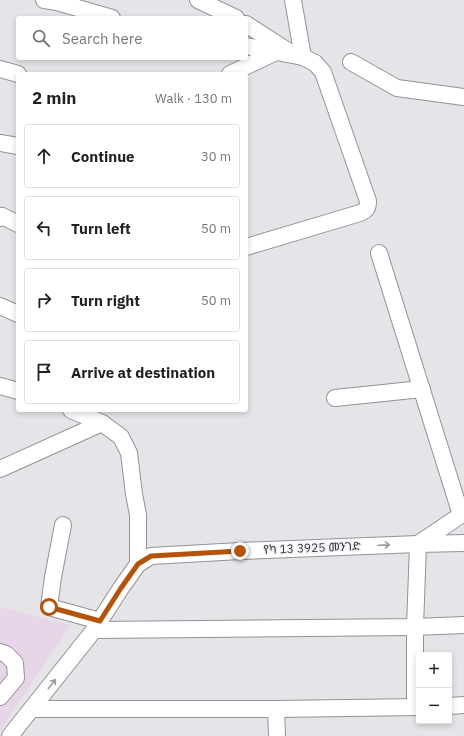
<!DOCTYPE html>
<html lang="en">
<head>
<meta charset="utf-8">
<style>
  :root { --surface:#fff; --page:#f2f2f2; --text:#202124; --muted:#757577; --line:#e0e0e0 }
  body { margin:0; font-family:"IBM Plex Sans","Noto Sans Ethiopic",sans-serif; background:var(--page); color:var(--text) }
  .controls { position:absolute; right:12px; bottom:12px; display:grid; overflow:hidden; border-radius:4px; box-shadow:0 2px 6px #0003 }
  .controls button { width:36px; height:36px; display:grid; place-items:center; padding:0; border:0; border-bottom:1px solid var(--line); background:var(--surface); color:var(--text); font:20px sans-serif }
  .stop { position:absolute; width:12px; height:12px; margin:-9px; border:3px solid #b45309; border-radius:50%; background:#fff }
  .stop.end { background:#b45309; border-color:#fff; box-shadow:0 1px 4px #0008 }
  .list { margin:0; padding:0; list-style:none }
  h2 { display:flex; justify-content:space-between; align-items:center; height:52px; margin:0; padding:0 16px; font-size:17px }
  h2 small { font-size:13px; font-weight:400; color:var(--muted) }
  .list li { display:grid; grid-template-columns:26px 1fr auto; gap:12px; align-items:center; box-sizing:border-box; height:64px; margin:0 8px 8px; padding:0 8px; border:1px solid var(--line); border-radius:4px }
  .list b { display:block; font-size:15px; white-space:nowrap }
  .list em { font-size:13px; font-style:normal; color:var(--muted) }
  .icon { flex:none; width:22px; height:22px; fill:none; stroke:currentColor; stroke-width:2; stroke-linecap:round; stroke-linejoin:round }
  .map { position:relative; flex:none; width:464px; height:736px; overflow:hidden }
  .search { position:absolute; background:var(--surface); box-shadow:0 2px 6px #0003; left:16px; top:16px; width:232px; height:44px; display:flex; align-items:center; gap:10px; box-sizing:border-box; padding:0 14px; border-radius:4px; color:var(--muted); font-size:15px }
  .panel { position:absolute; background:var(--surface); box-shadow:0 2px 6px #0003; left:16px; top:72px; width:232px; height:340px; border-radius:4px }
  .map>svg:first-child { display:block }
</style>
</head>
<body>
<div class="map">
<svg width="464" height="736" viewBox="0 0 464 736">
  <rect width="100%" height="100%" fill="#e5e5e9"/>
  <!-- industrial -->
  <polygon fill="#e6d6e8" points="0,607 71,625 0,731"/>
  <g fill="none" stroke-linecap="round" stroke-linejoin="round">
    <!-- minor casing -->
    <g stroke="#929296" stroke-width="18">
      <g id="minor">
        <polyline points="44,0 57,2 112,18"/>
        <polyline points="198,0 236,18"/>
        <polyline points="246,24 288,51"/>
        <polyline points="246,46 303,57 293,0"/>
        <polyline points="351,62 397,88 464,97"/>
        <polyline points="0,69 18,74"/>
        <polyline points="230,74 276,52"/>
        <polyline points="0,143 18,146"/>
        <polyline points="0,218 2,216 18,224"/>
        <path d="M246 247 360 213C366 210 368 209 368 201L323 72 315 63 303 57"/>
        <polyline points="379,253 461,515"/>
        <polyline points="0,306 18,314"/>
        <polyline points="0,386 18,391"/>
        <polyline points="335,398 422,389"/>
        <polyline points="71,410 102,423 121,437 129,453 134,494 138,515 138,564"/>
        <polyline points="0,469 102,423"/>
        <polyline points="63,525 53,577 49,607 100,621"/>
        <polyline points="418,544 464,513"/>
        <polyline points="94,630 415,627 464,625"/>
        <polyline points="0,652 6,654 15,663 16,678 0,697"/>
        <polyline points="449,706 464,705"/>
        <polyline points="415,707 415,627 418,544"/>
        <polyline points="32,709 276,709 419,707"/>
        <polyline points="276,709 277,736"/>
        <polyline points="10,736 94,630 121,588 138,564 151,556 240,551 418,544 464,543"/>
      </g>
    </g>
    <!-- minor -->
    <use href="#minor" stroke="#fff" stroke-width="16"/>
  </g>
  <!-- one-way arrows -->
  <defs><path id="oneway-shaft" d="M-6 0H5M1.5-3L5.5 0L1.5 3" fill="none" stroke-width="1.6" stroke-linecap="round" stroke-linejoin="round"/></defs>
  <g stroke="#9b9b9c">
    <use href="#oneway-shaft" transform="translate(384 545) rotate(-2)"/>
    <use href="#oneway-shaft" transform="translate(52 684) rotate(-52)"/>
  </g>
  <g fill="none" stroke-linecap="round" stroke-linejoin="round">
    <!-- route -->
    <polyline stroke="#b45309" stroke-width="5" points="49,607 100,621 121,588 138,564 151,556 240,551"/>
  </g>
  <g text-anchor="middle" stroke-width="3" stroke-linejoin="round" paint-order="stroke">
    <!-- street labels -->
    <g font-size="12" fill="#373738" stroke="#f2f3f7">
      <text transform="translate(312 548) rotate(-2)" y="4">የካ 13 3925 መንገድ</text>
    </g>
  </g>
</svg>
<div class="controls">
<button>+</button>
<button>−</button>
</div>
<div class="stop" style="left:49px;top:607px"></div>
<div class="stop end" style="left:240px;top:551px"></div>
<div class="search"><svg class="icon" aria-label="search" viewBox="0 0 24 24"><circle cx="10" cy="10" r="6"/><path d="M15 15l6 6"/></svg>Search here</div>
<section class="panel">
<h2>2 min<small>Walk · 130 m</small></h2>
<ul class="list">
<li><svg class="icon" aria-label="ahead" viewBox="0 0 24 24"><path d="M12 20V5M6 11l6-6 6 6"/></svg><div><b>Continue</b></div><em>30 m</em></li>
<li><svg class="icon" aria-label="left" viewBox="0 0 24 24"><path d="M17 20v-9H6M10 6l-5 5 5 5"/></svg><div><b>Turn left</b></div><em>50 m</em></li>
<li><svg class="icon" aria-label="right" viewBox="0 0 24 24"><path d="M7 20v-9h11M14 6l5 5-5 5"/></svg><div><b>Turn right</b></div><em>50 m</em></li>
<li><svg class="icon" aria-label="arrive" viewBox="0 0 24 24"><path d="M6 21V4h12l-3 4 3 4H6"/></svg><div><b>Arrive at destination</b></div></li>
</ul>
</section>
</div>
</body>
</html>
